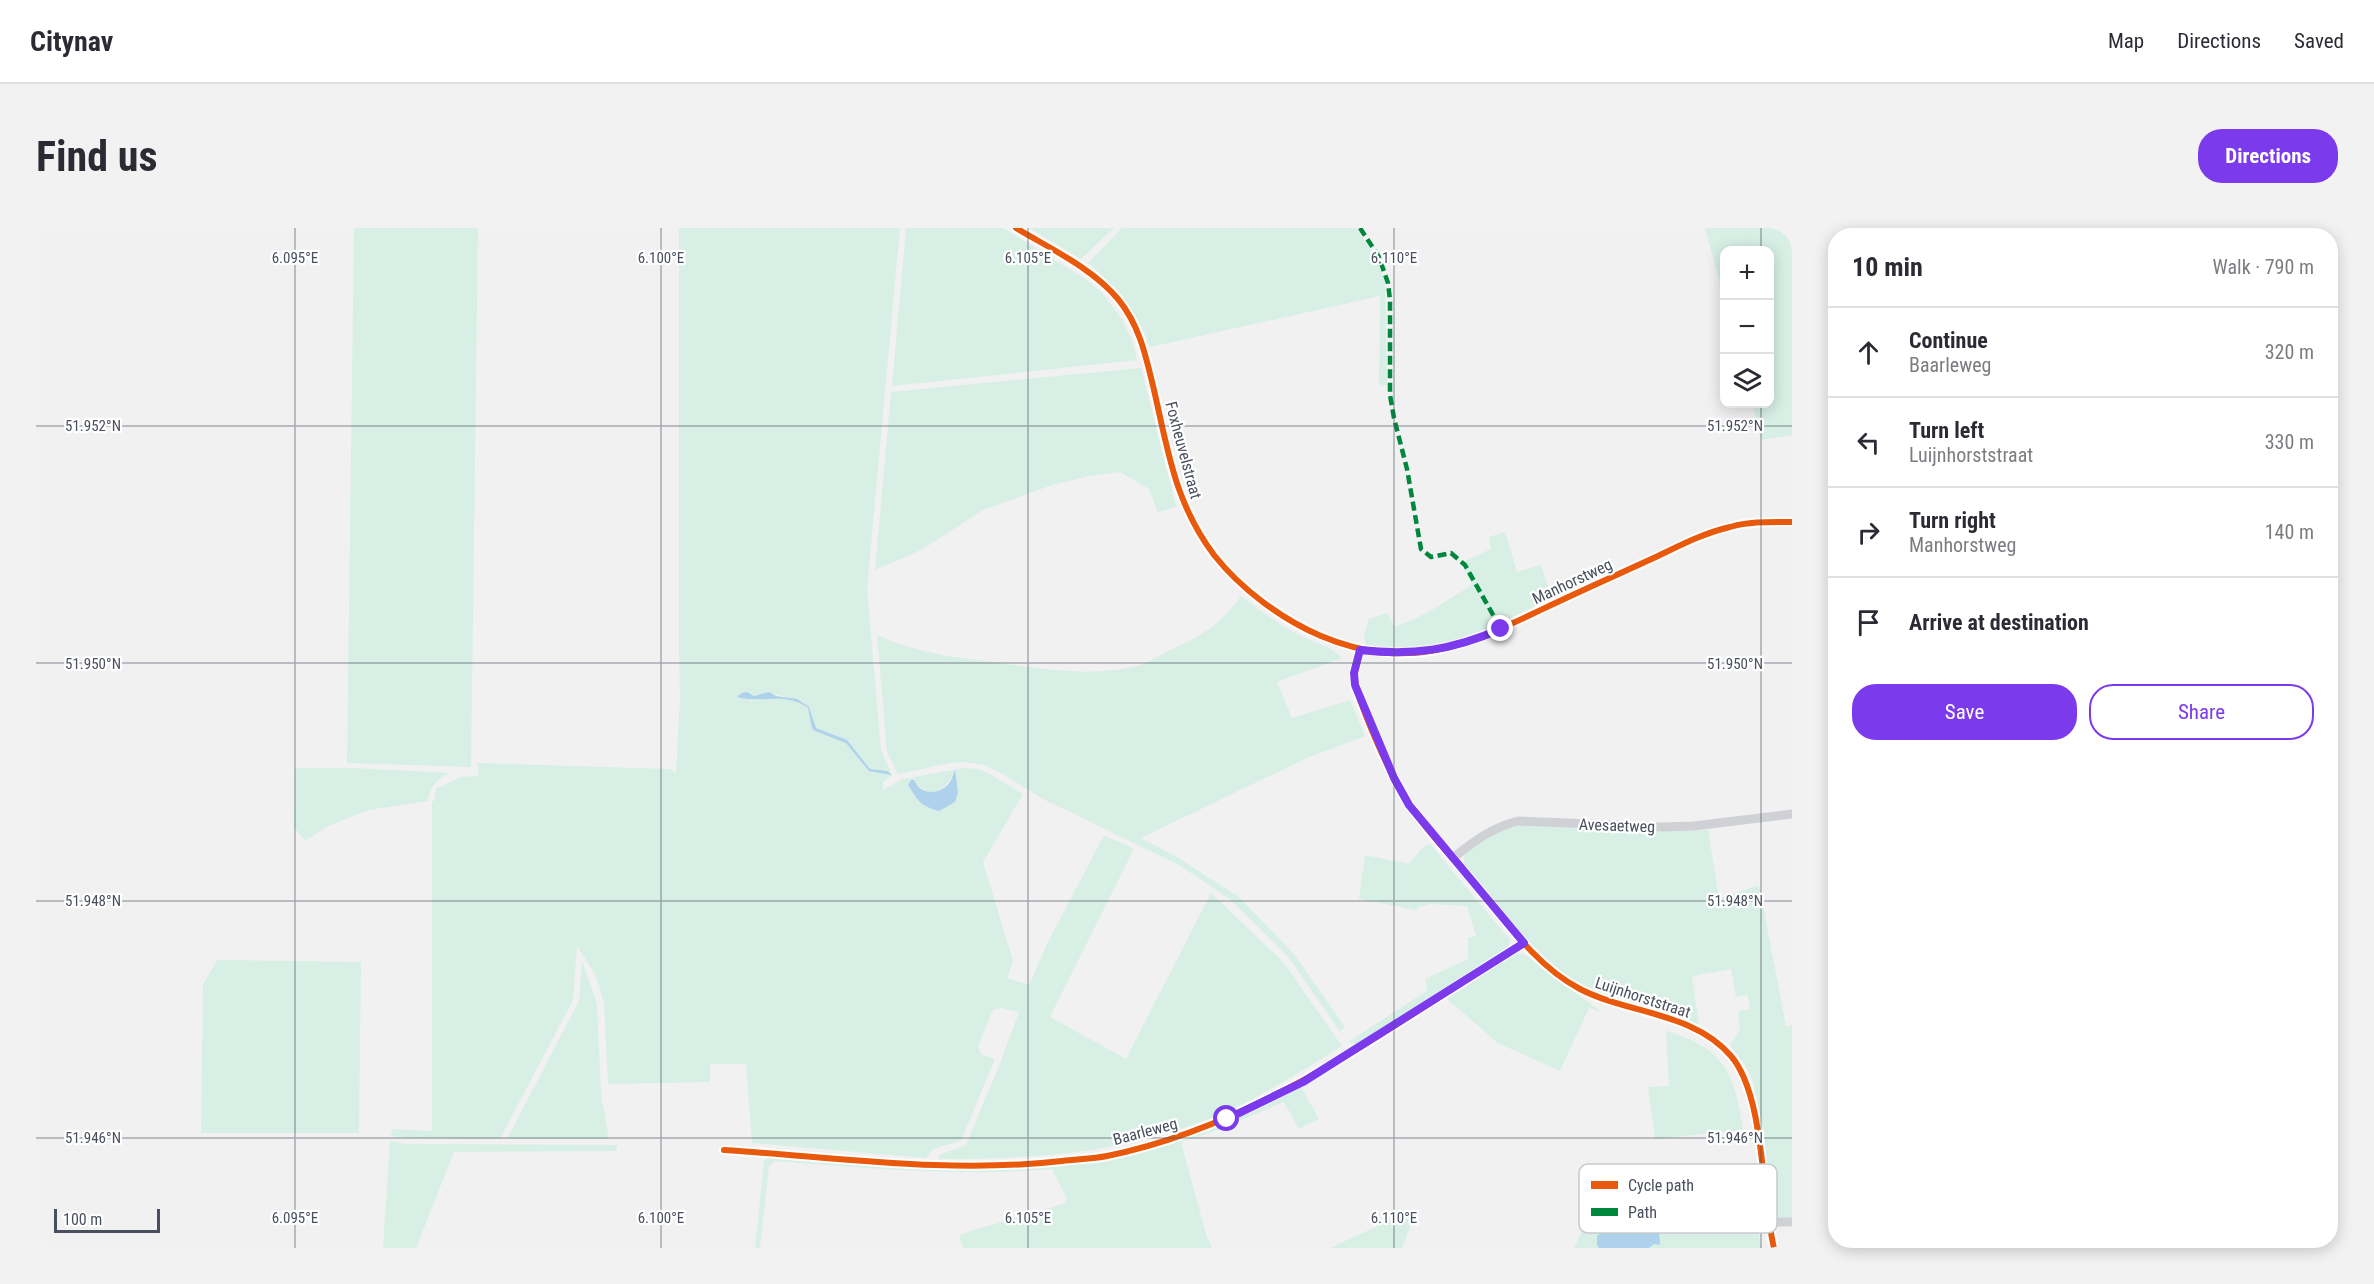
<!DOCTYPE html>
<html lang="en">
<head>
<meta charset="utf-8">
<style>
  :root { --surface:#fff; --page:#f2f2f3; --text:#2b2b33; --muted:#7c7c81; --line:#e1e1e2; --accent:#7c3aed }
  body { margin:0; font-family:"Roboto Condensed",sans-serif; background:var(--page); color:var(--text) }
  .controls { position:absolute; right:18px; top:18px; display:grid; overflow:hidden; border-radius:12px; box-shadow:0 3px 15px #0003 }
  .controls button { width:54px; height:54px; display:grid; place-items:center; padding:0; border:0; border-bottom:2px solid var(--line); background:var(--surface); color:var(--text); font:30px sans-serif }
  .scale { position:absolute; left:18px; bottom:15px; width:106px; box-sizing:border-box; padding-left:6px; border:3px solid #494f5d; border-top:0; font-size:16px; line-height:21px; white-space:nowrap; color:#494f5d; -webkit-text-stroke:4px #fff; paint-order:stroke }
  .stop { position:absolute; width:18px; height:18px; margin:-14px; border:4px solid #7c3aed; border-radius:50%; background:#fff }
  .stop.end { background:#7c3aed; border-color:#fff; box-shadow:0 2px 6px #0008 }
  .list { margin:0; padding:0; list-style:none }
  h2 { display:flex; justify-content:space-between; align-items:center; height:78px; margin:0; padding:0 24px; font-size:26px }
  h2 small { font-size:20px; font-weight:400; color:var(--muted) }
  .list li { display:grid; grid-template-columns:39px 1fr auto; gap:18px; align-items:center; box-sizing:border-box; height:90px; padding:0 24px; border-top:2px solid var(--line) }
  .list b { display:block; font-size:22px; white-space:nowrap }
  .list p { margin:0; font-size:20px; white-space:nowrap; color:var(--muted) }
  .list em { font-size:20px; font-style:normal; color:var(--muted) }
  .actions { display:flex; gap:12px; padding:18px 24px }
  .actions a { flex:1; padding:14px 0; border:2px solid var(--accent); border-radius:24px; text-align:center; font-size:21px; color:var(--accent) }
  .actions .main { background:var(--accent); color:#fff }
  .icon { flex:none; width:33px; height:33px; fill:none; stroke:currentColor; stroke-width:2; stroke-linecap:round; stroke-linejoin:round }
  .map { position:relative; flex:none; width:1756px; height:1020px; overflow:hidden; border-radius:24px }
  header { display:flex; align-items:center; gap:36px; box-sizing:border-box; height:84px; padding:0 30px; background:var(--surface); border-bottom:2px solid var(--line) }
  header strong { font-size:28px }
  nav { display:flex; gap:33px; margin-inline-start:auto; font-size:21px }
  .intro { display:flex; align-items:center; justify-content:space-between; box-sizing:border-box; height:144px; padding:0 36px }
  h1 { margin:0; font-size:42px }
  .button { padding:15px 27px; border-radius:24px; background:var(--accent); color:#fff; font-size:21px; font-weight:700 }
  main { display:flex; gap:36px; padding:0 36px }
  aside { flex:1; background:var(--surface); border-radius:24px; box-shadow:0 3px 15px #0003 }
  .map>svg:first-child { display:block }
</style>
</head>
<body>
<header>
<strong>Citynav</strong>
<nav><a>Map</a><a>Directions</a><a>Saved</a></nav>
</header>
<div class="intro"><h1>Find us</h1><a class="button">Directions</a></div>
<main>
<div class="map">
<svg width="1756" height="1020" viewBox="0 0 1756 1020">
  <rect width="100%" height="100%" fill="#f1f1f1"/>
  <!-- green -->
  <g fill="#d7efe5" fill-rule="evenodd">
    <polygon points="318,0 442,0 435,539 311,535"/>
    <path d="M643 0H864L831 361 845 522 856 547 847 554V562L867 551 928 540 941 541 950 544 987 566 947 634 977 733 971 750 993 757 1012 714 1068 607 1098 621 1014 789 1090 831 1175 665 1248 735 1306 818C1263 844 1220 873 1173 891 1083 926 998 931 903 931V927L930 917 963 838 983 784 966 780 958 781 955 786 942 819 946 827 958 831V833L925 913 896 921 890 930 716 915 710 836H674V854L572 856 568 775 559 746 541 718 537 772 464 911 378 910 355 908 356 901 396 903V573H398L400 561 424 549 443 548 441 535 634 541 640 545 644 471H647L644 470 643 421ZM711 464 719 468C737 463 756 469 773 479L780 500 811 512 834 541 851 543H833L811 515 779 503C777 497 775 485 771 480 760 465 729 471 714 473ZM919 542 915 575 910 579 897 581 893 579 880 557 894 565C909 561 913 555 919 542Z"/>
    <polygon points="870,0 967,0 1051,52 1066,65 1085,90 1096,112 1101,132 856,158"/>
    <polygon points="993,0 1078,0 1045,31"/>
    <path d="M1086 0H1320L1341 31 1349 53 1351 157 1345 158 1343 154 1344 68 1114 119C1101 83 1080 59 1052 35Z"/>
    <polygon points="1669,0 1756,0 1756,207 1726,212 1716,176 1734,176 1734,22 1688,22 1688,71"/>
    <polygon points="1105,140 1140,279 1122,284 1113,261 1084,244 1053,248 1016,257 945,283 887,321 839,342 855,164"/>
    <path d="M1469 304 1481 344 1505 337 1516 370C1446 403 1410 425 1330 417L1328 408 1333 391 1351 385 1359 399 1391 385 1436 357 1425 335 1455 321 1453 309Z"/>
    <path d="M1205 368C1224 383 1243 397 1265 408 1277 414 1298 419 1306 430L1241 454 1256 490 1314 472 1329 508 1271 530 1105 610 1141 629 1203 669 1258 726 1309 799 1304 804 1253 730 1195 672 1143 637 1009 572 963 544 948 537 929 534 914 535 862 546 851 524 841 407C878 424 915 429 956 434 1003 440 1054 450 1101 438 1112 435 1124 427 1134 422 1166 408 1184 397 1205 368Z"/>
    <path d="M259 540H316L414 545C400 552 394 557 392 573L332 582 292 598 269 613 258 599Z"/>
    <path d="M1491 597 1599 604 1672 602 1683 670 1723 657 1750 798 1756 797V991L1742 989 1737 986 1717 854 1711 840 1694 817 1704 801 1702 783 1714 781 1712 767 1700 769 1695 741 1656 748 1663 797 1563 767 1529 748 1508 731 1483 704 1428 636C1428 632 1428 627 1430 622 1438 609 1476 598 1491 597Z"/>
    <polygon points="1394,616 1474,712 1471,721 1320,816 1312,814 1391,763 1389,751 1432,731 1432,710 1440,708 1431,678 1393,676 1383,679 1380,682 1323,671 1329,627 1373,636 1386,620"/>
    <path d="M1480 725 1490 727 1521 752 1566 784 1553 780 1524 843 1462 815 1411 771C1435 756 1456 740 1480 725Z"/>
    <polygon points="181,732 325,734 323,905 165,905 167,757"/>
    <polygon points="546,733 561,776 565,866 573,911 471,911 543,773"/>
    <path d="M1630 803C1689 820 1699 846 1707 902L1619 911 1612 859 1633 858Z"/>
    <path d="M1265 859 1283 891 1263 901 1248 874 1181 902 1145 914 1170 1006 1176 1020H928L923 1010 925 1006 1030 975 1031 971 1016 941C924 949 831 940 739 933L733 938 724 1020H719L728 933 733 928 922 940 1089 924Z"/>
    <polygon points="354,913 369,916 582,917 580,923 418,924 380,1020 347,1020"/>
    <polygon points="1717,967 1725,1020 1613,1020 1618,1016 1623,1000 1561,1017 1563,1020 1538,1020 1556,982"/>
    <polygon points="1370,985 1377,990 1366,1020 1294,1020"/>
  </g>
  <!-- water -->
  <g fill="#aed2eb">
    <path d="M711 464 718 468 733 464 740 468 761 471 773 479 780 500 811 512 834 541 851 543 856 547 833 543 810 515 779 503 776 500 772 480C750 463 725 476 701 469L706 465Z"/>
    <path d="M919 541 922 565 919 574 903 583C884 578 882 573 872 557L875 552H878C884 568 905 567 914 554 916 550 918 545 919 541Z"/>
    <path d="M1606 991 1616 1000H1623L1624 1017 1618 1016 1613 1020H1563L1561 1017V1008C1575 995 1588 993 1606 991Z"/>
  </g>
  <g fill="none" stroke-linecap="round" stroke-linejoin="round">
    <!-- minor -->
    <g stroke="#d0d1d4" stroke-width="9">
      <path d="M980 0C1015 21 1056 40 1082 71 1104 98 1110 129 1118 162 1132 223 1139 275 1178 327 1205 361 1245 391 1285 408 1374 445 1432 417 1513 378 1549 361 1585 345 1622 328 1645 317 1668 305 1694 299 1714 293 1735 294 1756 294"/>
      <path d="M1324 421 1318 445 1319 457C1330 491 1353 546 1373 576 1390 602 1413 626 1433 649 1466 688 1498 737 1544 761 1592 786 1658 784 1695 828 1729 868 1725 967 1738 1020"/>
      <path d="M1417 630C1438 613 1455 600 1482 593L1627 599 1658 598 1756 586"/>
      <path d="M688 922C800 929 913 946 1026 933 1041 931 1056 931 1071 928 1228 896 1355 797 1488 715"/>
      <polyline points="1734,994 1756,994"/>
    </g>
    <!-- quiet -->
    <polyline stroke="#00873e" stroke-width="4.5" stroke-dasharray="9 4.5" stroke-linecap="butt" points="1324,0 1343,29 1352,55 1354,72 1354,167 1358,190 1371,241 1385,321 1395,329 1415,325 1429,337 1465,401"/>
    <!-- cycleway casing -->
    <g stroke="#fff" stroke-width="10">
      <g id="cycleway">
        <path d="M980 0C1015 21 1056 40 1082 71 1104 98 1110 129 1118 162 1132 223 1139 275 1178 327 1205 361 1245 391 1285 408 1374 445 1432 417 1513 378 1549 361 1585 345 1622 328 1645 317 1668 305 1694 299 1714 293 1735 294 1756 294"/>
        <path d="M1324 421 1318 445 1319 457C1330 491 1353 546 1373 576 1390 602 1413 626 1433 649 1466 688 1498 737 1544 761 1592 786 1658 784 1695 828 1729 868 1725 967 1738 1020"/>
        <path d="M688 922C800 929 913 946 1026 933 1041 931 1056 931 1071 928 1228 896 1355 797 1488 715"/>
      </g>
    </g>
    <!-- cycleway -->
    <use href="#cycleway" stroke="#e8590c" stroke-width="6"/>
  </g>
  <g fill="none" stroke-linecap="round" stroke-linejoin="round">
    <!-- route -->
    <path stroke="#7c3aed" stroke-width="8" d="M1191 891 1267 854 1488 715 1373 577 1358 550 1319 457 1318 445 1324 422C1378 428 1416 422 1465 401"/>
  </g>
  <!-- ticks -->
  <path fill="none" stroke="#494f5d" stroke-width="1.5" stroke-opacity="0.45" d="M259 0V1020M625 0V1020M992 0V1020M1358 0V1020M1725 0V22M1725 176V1020M0 198H1756M0 435H1756M0 673H1756M0 910H1756"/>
  <g text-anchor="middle" stroke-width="4.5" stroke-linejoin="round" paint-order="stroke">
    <!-- street labels -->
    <g font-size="16" fill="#494f5d" stroke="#fff">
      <text transform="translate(1148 222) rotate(75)" y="6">Foxheuvelstraat</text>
      <text transform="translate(1536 353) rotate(-25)" y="6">Manhorstweg</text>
      <text transform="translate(1581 597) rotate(2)" y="6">Avesaetweg</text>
      <text transform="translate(1607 769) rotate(18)" y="6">Luijnhorststraat</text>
      <text transform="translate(1109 903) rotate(-15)" y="6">Baarleweg</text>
    </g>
  </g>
  <!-- legend -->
  <rect x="1543" y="936" width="198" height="69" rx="9" fill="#fff" stroke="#c8cace" stroke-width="1.5"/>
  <rect x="1555" y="953" width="27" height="8" fill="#e8590c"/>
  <rect x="1555" y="980" width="27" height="8" fill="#00873e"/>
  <g font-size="16" fill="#494f5d">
    <text x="1592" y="963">Cycle path</text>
    <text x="1592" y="990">Path</text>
  </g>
  <g font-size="15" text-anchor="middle" fill="#494f5d" stroke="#fff" stroke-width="4.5" stroke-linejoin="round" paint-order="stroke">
    <text x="259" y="35">6.095°E</text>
    <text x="625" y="35">6.100°E</text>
    <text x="992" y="35">6.105°E</text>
    <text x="1358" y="35">6.110°E</text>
    <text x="57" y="203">51.952°N</text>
    <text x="1699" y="203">51.952°N</text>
    <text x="57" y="441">51.950°N</text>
    <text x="1699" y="441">51.950°N</text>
    <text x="57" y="678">51.948°N</text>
    <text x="1699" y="678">51.948°N</text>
    <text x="57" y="915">51.946°N</text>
    <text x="1699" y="915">51.946°N</text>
    <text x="259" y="995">6.095°E</text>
    <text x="625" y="995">6.100°E</text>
    <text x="992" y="995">6.105°E</text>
    <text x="1358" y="995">6.110°E</text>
  </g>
</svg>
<div class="controls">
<button>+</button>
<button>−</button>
<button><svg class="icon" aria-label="layers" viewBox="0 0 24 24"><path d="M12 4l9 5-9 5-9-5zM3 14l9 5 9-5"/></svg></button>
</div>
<div class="scale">100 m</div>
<div class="stop" style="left:1191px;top:891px"></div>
<div class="stop end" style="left:1465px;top:401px"></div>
</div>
<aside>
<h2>10 min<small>Walk · 790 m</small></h2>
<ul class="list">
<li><svg class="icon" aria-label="ahead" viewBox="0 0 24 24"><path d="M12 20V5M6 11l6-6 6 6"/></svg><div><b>Continue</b><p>Baarleweg</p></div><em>320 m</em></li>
<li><svg class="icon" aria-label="left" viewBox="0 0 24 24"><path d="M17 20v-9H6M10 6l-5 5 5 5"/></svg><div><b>Turn left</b><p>Luijnhorststraat</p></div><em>330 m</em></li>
<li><svg class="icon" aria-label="right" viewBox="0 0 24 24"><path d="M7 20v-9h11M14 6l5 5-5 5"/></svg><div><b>Turn right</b><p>Manhorstweg</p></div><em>140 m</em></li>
<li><svg class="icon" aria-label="arrive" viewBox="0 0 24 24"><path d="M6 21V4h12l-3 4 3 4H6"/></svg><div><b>Arrive at destination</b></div></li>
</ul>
<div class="actions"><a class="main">Save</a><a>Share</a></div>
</aside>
</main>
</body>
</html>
